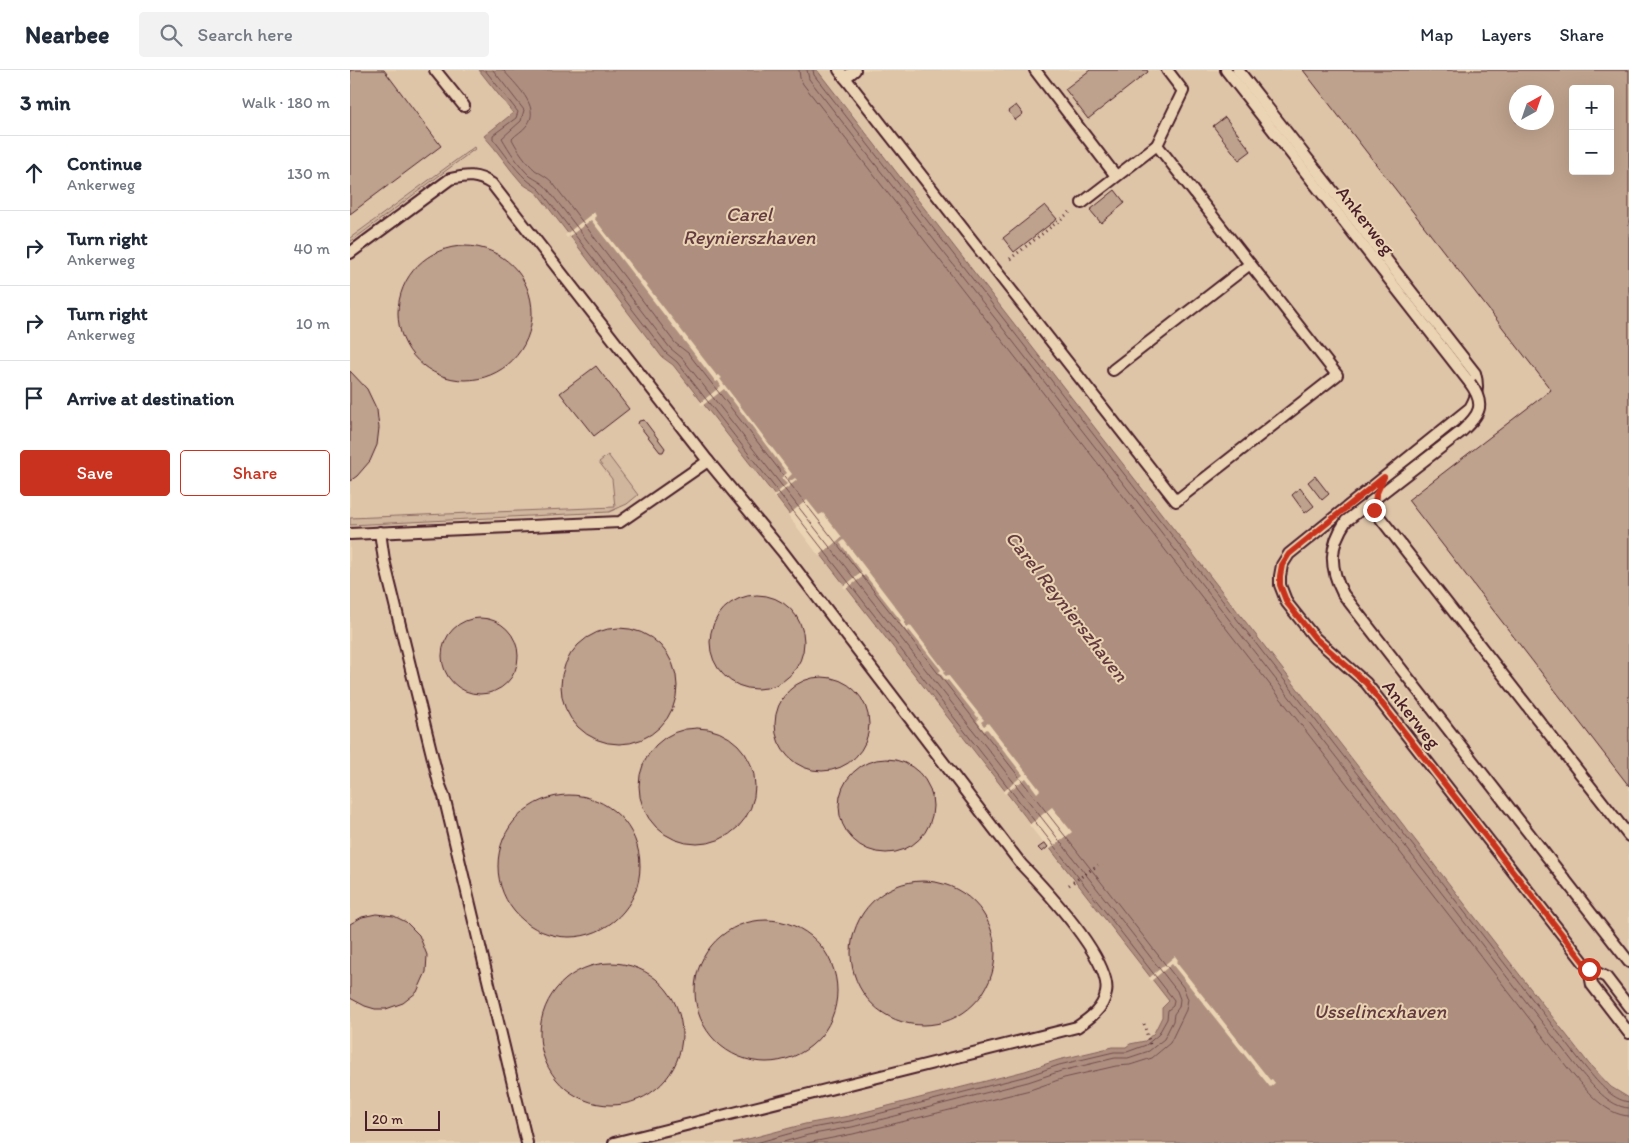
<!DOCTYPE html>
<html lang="en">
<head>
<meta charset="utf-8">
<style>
  :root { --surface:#fff; --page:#f2f2f3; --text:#1f2937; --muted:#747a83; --line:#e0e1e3; --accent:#c8321e }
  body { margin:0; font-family:Itim,sans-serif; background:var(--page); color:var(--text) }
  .controls { position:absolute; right:15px; top:15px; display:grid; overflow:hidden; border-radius:5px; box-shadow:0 5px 20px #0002 }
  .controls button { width:45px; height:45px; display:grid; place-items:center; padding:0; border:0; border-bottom:1px solid var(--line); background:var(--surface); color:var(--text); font:25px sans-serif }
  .compass { position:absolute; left:1159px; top:15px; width:45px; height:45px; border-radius:50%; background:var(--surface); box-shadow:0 5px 20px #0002; rotate:40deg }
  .scale { position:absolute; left:15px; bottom:12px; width:75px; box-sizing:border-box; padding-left:5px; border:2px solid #4a1f2b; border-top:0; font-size:14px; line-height:18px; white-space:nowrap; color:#4a1f2b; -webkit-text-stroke:4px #ebd4b3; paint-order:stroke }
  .stop { position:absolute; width:15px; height:15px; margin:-11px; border:4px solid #c8321e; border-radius:50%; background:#fff }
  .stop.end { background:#c8321e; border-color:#fff; box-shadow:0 1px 5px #0008 }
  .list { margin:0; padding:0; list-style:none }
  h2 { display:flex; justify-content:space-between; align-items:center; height:65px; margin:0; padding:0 20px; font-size:21px }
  h2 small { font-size:16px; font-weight:400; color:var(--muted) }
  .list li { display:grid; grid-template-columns:32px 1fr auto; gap:15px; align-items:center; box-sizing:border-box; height:75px; padding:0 20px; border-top:1px solid var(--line) }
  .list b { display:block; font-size:19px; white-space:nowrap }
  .list p { margin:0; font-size:16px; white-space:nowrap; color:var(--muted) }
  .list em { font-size:16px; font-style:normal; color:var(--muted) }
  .actions { display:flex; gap:10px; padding:15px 20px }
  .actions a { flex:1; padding:11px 0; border:1px solid var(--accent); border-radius:5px; text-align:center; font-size:18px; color:var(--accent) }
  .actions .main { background:var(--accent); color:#fff }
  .icon { flex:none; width:28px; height:28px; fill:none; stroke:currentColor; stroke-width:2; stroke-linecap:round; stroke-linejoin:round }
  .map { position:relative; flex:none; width:1279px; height:1073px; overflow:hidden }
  header { display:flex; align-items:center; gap:30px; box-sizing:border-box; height:70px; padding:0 25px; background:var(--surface); border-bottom:1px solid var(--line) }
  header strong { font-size:24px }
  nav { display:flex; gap:28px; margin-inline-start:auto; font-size:18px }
  .search { width:350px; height:45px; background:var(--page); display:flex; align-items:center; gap:12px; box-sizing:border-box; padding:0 18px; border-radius:5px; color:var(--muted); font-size:19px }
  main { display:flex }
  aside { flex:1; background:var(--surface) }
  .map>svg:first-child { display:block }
</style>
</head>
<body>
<header>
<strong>Nearbee</strong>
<div class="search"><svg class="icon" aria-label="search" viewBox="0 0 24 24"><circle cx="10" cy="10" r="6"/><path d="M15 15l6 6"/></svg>Search here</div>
<nav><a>Map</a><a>Layers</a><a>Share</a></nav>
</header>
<main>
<aside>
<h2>3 min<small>Walk · 180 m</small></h2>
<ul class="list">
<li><svg class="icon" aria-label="ahead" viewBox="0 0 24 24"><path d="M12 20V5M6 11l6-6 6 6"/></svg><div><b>Continue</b><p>Ankerweg</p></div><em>130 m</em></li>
<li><svg class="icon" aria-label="right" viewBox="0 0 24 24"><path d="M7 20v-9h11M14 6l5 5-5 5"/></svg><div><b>Turn right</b><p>Ankerweg</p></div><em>40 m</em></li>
<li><svg class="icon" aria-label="right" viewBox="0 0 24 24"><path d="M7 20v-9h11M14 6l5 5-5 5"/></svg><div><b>Turn right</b><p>Ankerweg</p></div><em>10 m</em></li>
<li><svg class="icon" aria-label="arrive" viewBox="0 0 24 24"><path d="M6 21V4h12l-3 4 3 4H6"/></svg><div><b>Arrive at destination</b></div></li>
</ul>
<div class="actions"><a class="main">Save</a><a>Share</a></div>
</aside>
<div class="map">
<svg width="1279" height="1073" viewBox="0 0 1279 1073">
  <rect width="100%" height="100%" fill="#ebd4b3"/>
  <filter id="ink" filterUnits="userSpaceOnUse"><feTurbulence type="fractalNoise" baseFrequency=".02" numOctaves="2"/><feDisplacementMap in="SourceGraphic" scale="10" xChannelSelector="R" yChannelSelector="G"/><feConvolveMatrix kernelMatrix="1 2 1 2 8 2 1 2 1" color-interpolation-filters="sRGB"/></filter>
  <g filter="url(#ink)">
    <!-- built -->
    <path fill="#dec5a8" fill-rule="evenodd" d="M0 0H1279V1073H0ZM1223 19H1260V101H1223ZM1166 22H1196V52H1166Z"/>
    <!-- green -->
    <g fill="#d0b69d" stroke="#8d6a64">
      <polygon points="124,77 125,79 0,172 0,168"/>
      <polygon points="258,385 288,425 277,434 259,442 0,455 0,448 265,437 262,409 249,392"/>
    </g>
    <!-- water -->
    <path fill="#ae8f7f" stroke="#86625d" d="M129 0H467L1239 994 1261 1017 1279 1028V1073H383L455 1054 499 1046 675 1001 708 990 763 977H776L780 974 795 971 804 963 812 947V938L819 931 323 295 312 287 188 124C183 119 177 118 172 113 158 98 148 81 134 66L163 43Z"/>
    <!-- pier -->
    <g fill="#ebd4b3">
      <polygon points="244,142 246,146 244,148 367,306 369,305 372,308 370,309 442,404 437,409 439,412 445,408 447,410 424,428 423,426 437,414 431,408 437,403 374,319 352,336 350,333 371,316 368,311 366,312 241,150 217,168 215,165"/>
      <polygon points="457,430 469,445 473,443 492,467 469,486 438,445"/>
      <polygon points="494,470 556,551 554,553 557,557 560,555 595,601 593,603 596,606 598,605 634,650 631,652 634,656 638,653 690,720 687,723 676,708 655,724 653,722 673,705 637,659 634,661 627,651 629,649 598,610 596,611 589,602 591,600 559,560 557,562 549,552 551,551 515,505 496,519 493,517 512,502 490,473"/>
      <polygon points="702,737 722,762 699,780 679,755"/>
      <polygon points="825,886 828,890 826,892 920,1010 922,1009 925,1013 920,1017 822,894 801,911 799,908"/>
    </g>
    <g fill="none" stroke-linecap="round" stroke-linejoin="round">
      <!-- shore -->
      <g stroke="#724c4d" stroke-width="1">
        <path d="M135 0 168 42 166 48 143 65V69C154 82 163 97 176 109 181 114 187 116 191 121L316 283 327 292 824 930 823 936 818 940 817 949 808 965 796 975 777 982H764L709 995 677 1006 500 1051 456 1059 406 1073"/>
        <path d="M143 0 174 40 171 51 152 68C159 80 169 96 180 106 186 110 191 112 196 117L320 278 332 288 827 921 830 929 829 937 824 944 823 951 814 969 799 981 778 988H765L711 1001 678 1012 502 1057 458 1065 430 1073"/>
        <path d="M153 0C164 13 192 37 177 55 173 61 166 64 162 69 167 79 176 92 185 100 191 104 197 107 202 112L325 273 338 283 833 917 838 929 836 940 820 973 802 988 780 995 766 996 714 1008 680 1020 503 1064 457 1073"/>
        <path d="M449 0 450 8 453 14 1224 1006C1238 1022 1256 1045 1279 1046"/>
        <path d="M457 0 459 9 1230 1001C1242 1015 1259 1037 1279 1038"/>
        <path d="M463 0 464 5 1235 997C1246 1010 1261 1030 1279 1032"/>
      </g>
    </g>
    <!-- building -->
    <g fill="#bea28d" stroke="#4a1f2b" fill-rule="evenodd">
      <polygon points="0,0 34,0 91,76 0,144"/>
      <polygon points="740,0 797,0 798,2 738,49 715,19"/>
      <path d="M953 0H1279V716L1058 430 1201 320ZM1223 19H1260V101H1223ZM1166 22H1196V52H1166Z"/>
      <polygon points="666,35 673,44 665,50 658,41"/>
      <polygon points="875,47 901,81 889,90 863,56"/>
      <polygon points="765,120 775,133 751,153 740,140"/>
      <polygon points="695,135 707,149 664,182 653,168"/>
      <circle cx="115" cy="243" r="67"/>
      <polygon points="246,296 279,339 244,366 210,323"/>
      <polygon points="0,301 17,319 27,340 29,358 27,375 20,391 7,406 0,411"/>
      <polygon points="294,350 315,378 313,382 310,382 288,354 289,351"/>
      <polygon points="965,406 979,424 972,430 958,412"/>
      <polygon points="950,418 964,436 955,443 942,425"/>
      <circle cx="407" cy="572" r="47"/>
      <circle cx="130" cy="586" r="38"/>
      <circle cx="269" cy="616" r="58"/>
      <circle cx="472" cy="654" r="47"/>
      <circle cx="347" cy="716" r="58"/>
      <circle cx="536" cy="736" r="47"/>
      <circle cx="219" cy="796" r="71"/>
      <polygon points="695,773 698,777 692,782 688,778"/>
      <circle cx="573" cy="883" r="72"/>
      <polygon points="26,844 44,846 56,852 69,865 77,885 76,902 67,922 53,933 36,939 25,939 15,936 0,928 0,854 12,847"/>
      <circle cx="416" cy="921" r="71"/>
      <circle cx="261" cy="964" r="71"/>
    </g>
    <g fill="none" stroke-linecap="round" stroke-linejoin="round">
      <!-- service casing -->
      <g stroke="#4a1f2b" stroke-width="14">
        <g id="service">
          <polyline points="85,0 114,36"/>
          <polyline points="489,0 826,431 987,305 807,75 833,21 817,0"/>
          <polyline points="685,0 766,106"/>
          <polyline points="876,0 1120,313"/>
          <path d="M888 0 1125 303C1129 317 1127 326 1120 338L939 484 932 495 930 506V515L937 533 965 568 1016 613 1239 899 1256 907 1279 937"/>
          <polyline points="495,8 505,0"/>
          <polyline points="732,133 807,75"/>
          <path d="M0 183 100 109C117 105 127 104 142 114L358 391 432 481 671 794C693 817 763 891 756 923 753 939 740 948 727 957L264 1073"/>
          <polyline points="763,300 900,194"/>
          <polyline points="1026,424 1024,440 1279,766"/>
          <polyline points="30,462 34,490 89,713 94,726 177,1073"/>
          <polyline points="0,464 270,452 358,391"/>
          <polyline points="993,524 1279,892"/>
          <polyline points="1239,899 1242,915 1279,963"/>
        </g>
      </g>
      <!-- path -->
      <g stroke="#4a1f2b" stroke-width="3" stroke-dasharray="1 4" stroke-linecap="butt">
        <polyline points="660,189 720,142"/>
        <polyline points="719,815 748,795"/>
        <polyline points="794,954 801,978"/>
      </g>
      <!-- service -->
      <use href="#service" stroke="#ebd4b3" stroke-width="10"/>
      <!-- service-bridge casing -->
      <g stroke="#4a1f2b" stroke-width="14" stroke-linecap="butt">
        <path id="service-bridge" d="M993 524C979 497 979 476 996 451L1112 361C1130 344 1136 335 1120 313"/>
      </g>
      <!-- service-bridge -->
      <use href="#service-bridge" stroke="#ebd4b3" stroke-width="10"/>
    </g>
  </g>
  <g fill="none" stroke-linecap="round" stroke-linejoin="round" filter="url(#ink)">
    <!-- route -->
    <polyline stroke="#c8321e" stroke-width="6" points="1024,440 1026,425 1034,407 939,484 932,495 930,506 930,515 937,533 965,568 1016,613 1239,899"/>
  </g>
  <g text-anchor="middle" stroke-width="4" stroke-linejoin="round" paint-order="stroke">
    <!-- street labels -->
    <g font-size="19" fill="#4a1f2b" stroke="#ebd4b3">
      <text transform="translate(1016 150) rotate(52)" y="7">Ankerweg</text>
      <text transform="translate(1062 644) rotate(52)" y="7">Ankerweg</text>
    </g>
    <!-- water labels -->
    <g font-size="20" font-style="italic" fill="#633b40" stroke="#ebd4b3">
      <text x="399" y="151">Carel<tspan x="399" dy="23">Reynierszhaven</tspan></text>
      <text transform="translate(717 536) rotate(52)" y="7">Carel Reynierszhaven</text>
      <text x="1030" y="948">Usselincxhaven</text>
    </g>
  </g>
</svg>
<div class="controls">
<button>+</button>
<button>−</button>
</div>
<svg class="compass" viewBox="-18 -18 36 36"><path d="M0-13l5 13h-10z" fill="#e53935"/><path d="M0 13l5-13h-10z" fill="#747a83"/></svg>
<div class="scale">20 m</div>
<div class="stop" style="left:1239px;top:899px"></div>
<div class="stop end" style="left:1024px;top:440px"></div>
</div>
</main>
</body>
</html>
